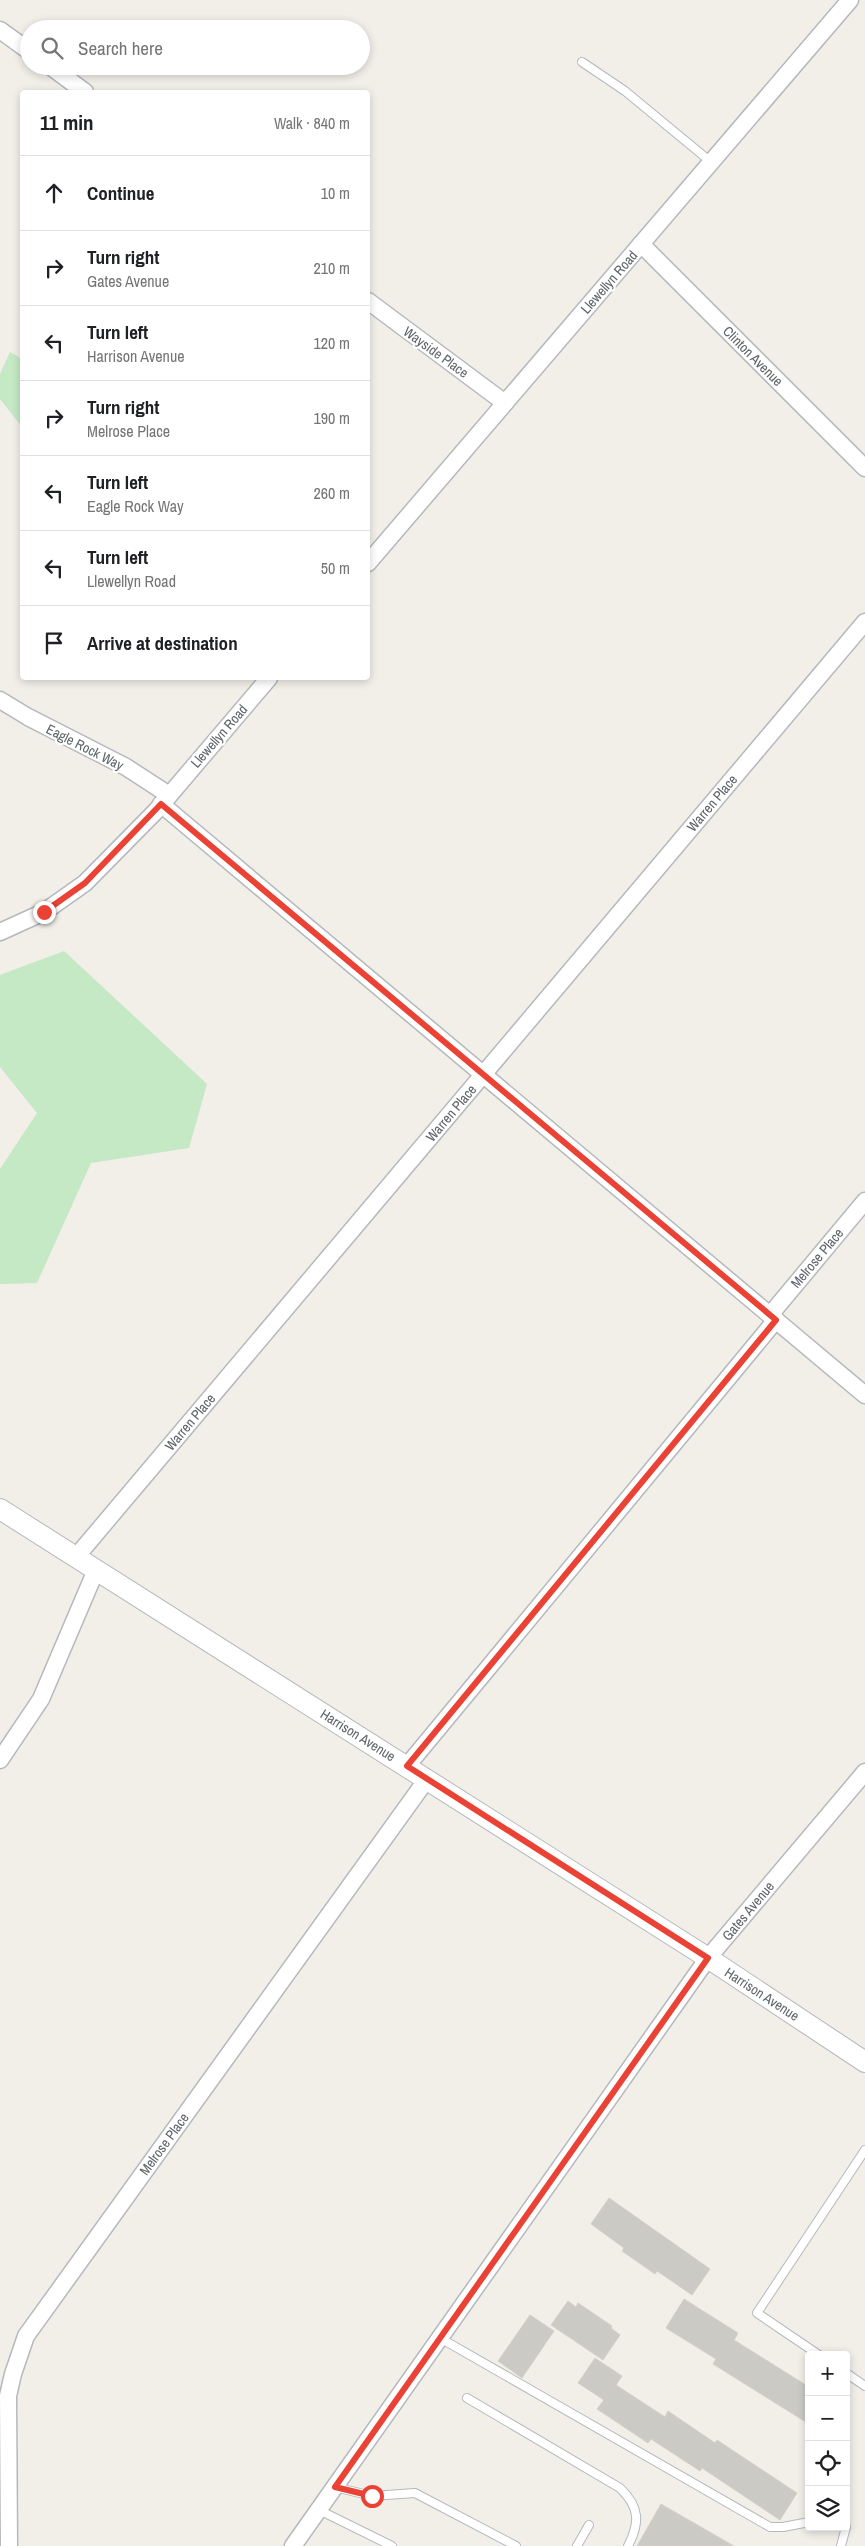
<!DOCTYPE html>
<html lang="en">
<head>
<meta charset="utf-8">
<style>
  :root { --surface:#fff; --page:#f2f2f2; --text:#202124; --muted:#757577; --line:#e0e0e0 }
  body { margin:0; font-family:"Archivo Narrow",sans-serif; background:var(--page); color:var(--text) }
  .controls { position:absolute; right:15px; bottom:15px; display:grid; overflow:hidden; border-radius:5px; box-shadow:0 2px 8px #0003 }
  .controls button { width:45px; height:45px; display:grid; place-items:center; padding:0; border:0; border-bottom:1px solid var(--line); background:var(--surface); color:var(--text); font:25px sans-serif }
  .stop { position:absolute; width:15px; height:15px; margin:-11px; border:4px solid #ea4335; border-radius:50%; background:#fff }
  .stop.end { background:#ea4335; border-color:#fff; box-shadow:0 1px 5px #0008 }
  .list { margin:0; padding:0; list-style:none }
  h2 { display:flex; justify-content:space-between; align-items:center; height:65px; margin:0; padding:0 20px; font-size:21px }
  h2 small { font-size:16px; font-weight:400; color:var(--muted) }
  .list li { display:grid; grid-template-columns:32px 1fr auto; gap:15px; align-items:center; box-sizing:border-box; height:75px; padding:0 20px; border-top:1px solid var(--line) }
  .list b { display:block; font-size:19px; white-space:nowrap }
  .list p { margin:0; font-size:16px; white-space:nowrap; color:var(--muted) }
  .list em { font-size:16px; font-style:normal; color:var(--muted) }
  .icon { flex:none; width:28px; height:28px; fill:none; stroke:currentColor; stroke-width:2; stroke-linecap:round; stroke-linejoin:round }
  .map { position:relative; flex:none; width:865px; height:2546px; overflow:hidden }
  .search { position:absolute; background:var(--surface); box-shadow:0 2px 8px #0003; left:20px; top:20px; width:350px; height:55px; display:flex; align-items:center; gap:12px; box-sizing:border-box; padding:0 18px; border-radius:28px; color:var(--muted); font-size:19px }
  .panel { position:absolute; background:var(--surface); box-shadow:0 2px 8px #0003; left:20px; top:90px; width:350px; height:590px; border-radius:5px }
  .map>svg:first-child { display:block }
</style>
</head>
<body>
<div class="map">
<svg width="865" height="2546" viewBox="0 0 865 2546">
  <rect width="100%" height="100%" fill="#f1efe8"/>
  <!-- green -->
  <g fill="#c5e8c5">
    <polygon points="10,352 22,359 22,427 0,399 0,374"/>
    <polygon points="64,951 207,1084 189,1148 91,1163 37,1283 0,1284 0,1169 37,1113 0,1067 0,975"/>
  </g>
  <!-- building -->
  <g fill="#cccac5" stroke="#d6d1c6">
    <polygon points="609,2198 710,2269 692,2295 657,2271 655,2274 622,2251 624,2248 591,2224"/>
    <polygon points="684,2299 738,2333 734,2340 809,2387 809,2424 713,2364 716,2359 666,2328"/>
    <polygon points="568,2301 576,2307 578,2303 612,2326 611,2328 620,2335 603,2360 551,2325"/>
    <polygon points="530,2315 554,2331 522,2378 498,2361"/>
    <polygon points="595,2358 622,2376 616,2385 665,2417 668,2411 715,2443 717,2440 797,2493 780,2520 702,2468 700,2471 651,2439 648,2443 597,2409 604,2400 578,2383"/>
    <polygon points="661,2504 734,2546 637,2546"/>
  </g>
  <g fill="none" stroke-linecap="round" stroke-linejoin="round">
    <!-- service casing -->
    <g stroke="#b5b8bc" stroke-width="10">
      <g id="service">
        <polyline points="582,62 625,91 711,162"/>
        <polyline points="440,2338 770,2527 783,2527 809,2522"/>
        <polyline points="819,2355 757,2313 865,2150"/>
        <polyline points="846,2373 865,2386"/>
        <path d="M467 2398 620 2488C640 2507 640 2523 628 2546"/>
        <polyline points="335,2487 372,2496 415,2493 516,2546"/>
        <polyline points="319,2510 392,2546"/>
        <polyline points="577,2546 589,2525"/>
        <polyline points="841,2546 846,2527"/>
      </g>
    </g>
    <!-- minor casing -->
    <g stroke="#b5b8bc" stroke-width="19">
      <g id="minor">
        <polyline points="0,30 29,51"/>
        <polyline points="50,66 85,92"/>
        <polyline points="641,244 865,468"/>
        <polyline points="368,301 505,403"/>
        <polyline points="368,563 850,0"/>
        <polyline points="0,700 28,717 126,767 169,795"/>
        <polyline points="161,804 865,1395"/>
        <polyline points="0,932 44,912 85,883 156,811 269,678"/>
        <polyline points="770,1315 865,1201"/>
        <polyline points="76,1557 865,622"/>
        <polyline points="0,1760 41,1699 96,1570"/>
        <polyline points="407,1766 776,1320"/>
        <polyline points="9,2546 8,2396 13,2374 26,2336 427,1779"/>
        <polyline points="293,2546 708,1958 865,1772"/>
      </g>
    </g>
    <!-- tertiary casing -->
    <g stroke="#b5b8bc" stroke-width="22">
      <polyline id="tertiary" points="0,1509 708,1958 865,2062"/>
    </g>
    <!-- service -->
    <use href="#service" stroke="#fff" stroke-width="8"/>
    <!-- minor -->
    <use href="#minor" stroke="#fff" stroke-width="16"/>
    <!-- tertiary -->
    <use href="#tertiary" stroke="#fff" stroke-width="20"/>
  </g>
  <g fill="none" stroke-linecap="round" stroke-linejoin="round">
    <!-- route -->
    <polyline stroke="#ea4335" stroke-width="6" points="44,912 85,883 161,804 776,1320 407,1766 708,1958 335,2487 372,2496"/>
  </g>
  <g text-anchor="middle" stroke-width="4.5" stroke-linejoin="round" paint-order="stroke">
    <!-- street labels -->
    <g font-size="14" fill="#5f6368" stroke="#fff">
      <text transform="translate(609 282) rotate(-49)" y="5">Llewellyn Road</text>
      <text transform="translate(436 352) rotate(36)" y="5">Wayside Place</text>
      <text transform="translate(753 356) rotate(45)" y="5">Clinton Avenue</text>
      <text transform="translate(219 736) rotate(-49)" y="5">Llewellyn Road</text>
      <text transform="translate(85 747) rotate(27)" y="5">Eagle Rock Way</text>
      <text transform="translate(712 803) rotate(-50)" y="5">Warren Place</text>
      <text transform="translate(451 1113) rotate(-50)" y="5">Warren Place</text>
      <text transform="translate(817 1258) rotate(-50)" y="5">Melrose Place</text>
      <text transform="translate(190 1422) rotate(-50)" y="5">Warren Place</text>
      <text transform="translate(358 1735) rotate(32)" y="5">Harrison Avenue</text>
      <text transform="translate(748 1911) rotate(-50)" y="5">Gates Avenue</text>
      <text transform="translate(762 1994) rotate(33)" y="5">Harrison Avenue</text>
      <text transform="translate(164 2144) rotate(-54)" y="5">Melrose Place</text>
    </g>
  </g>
</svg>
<div class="controls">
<button>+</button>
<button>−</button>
<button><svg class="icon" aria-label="locate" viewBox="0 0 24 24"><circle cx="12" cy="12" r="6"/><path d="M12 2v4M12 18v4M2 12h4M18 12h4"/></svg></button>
<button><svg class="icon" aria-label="layers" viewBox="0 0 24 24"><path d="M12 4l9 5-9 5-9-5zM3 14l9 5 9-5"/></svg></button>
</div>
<div class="stop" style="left:372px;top:2496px"></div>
<div class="stop end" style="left:44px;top:912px"></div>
<div class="search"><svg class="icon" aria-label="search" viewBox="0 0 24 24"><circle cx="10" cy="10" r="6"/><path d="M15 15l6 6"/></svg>Search here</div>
<section class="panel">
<h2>11 min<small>Walk · 840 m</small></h2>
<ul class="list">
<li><svg class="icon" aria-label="ahead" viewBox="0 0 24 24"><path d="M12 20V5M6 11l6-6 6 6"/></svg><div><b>Continue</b></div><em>10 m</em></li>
<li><svg class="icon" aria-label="right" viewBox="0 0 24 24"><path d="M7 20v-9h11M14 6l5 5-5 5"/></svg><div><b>Turn right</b><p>Gates Avenue</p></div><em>210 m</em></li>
<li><svg class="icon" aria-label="left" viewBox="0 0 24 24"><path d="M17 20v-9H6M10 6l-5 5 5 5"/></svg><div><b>Turn left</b><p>Harrison Avenue</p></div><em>120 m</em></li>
<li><svg class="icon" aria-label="right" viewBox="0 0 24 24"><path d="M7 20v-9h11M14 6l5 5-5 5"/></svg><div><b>Turn right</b><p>Melrose Place</p></div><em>190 m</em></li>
<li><svg class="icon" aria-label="left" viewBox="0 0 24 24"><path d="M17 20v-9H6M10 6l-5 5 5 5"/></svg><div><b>Turn left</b><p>Eagle Rock Way</p></div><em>260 m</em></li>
<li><svg class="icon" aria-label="left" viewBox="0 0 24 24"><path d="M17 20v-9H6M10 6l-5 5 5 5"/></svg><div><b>Turn left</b><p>Llewellyn Road</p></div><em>50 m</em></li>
<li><svg class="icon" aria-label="arrive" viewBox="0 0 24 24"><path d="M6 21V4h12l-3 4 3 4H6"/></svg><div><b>Arrive at destination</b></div></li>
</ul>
</section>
</div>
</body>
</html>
